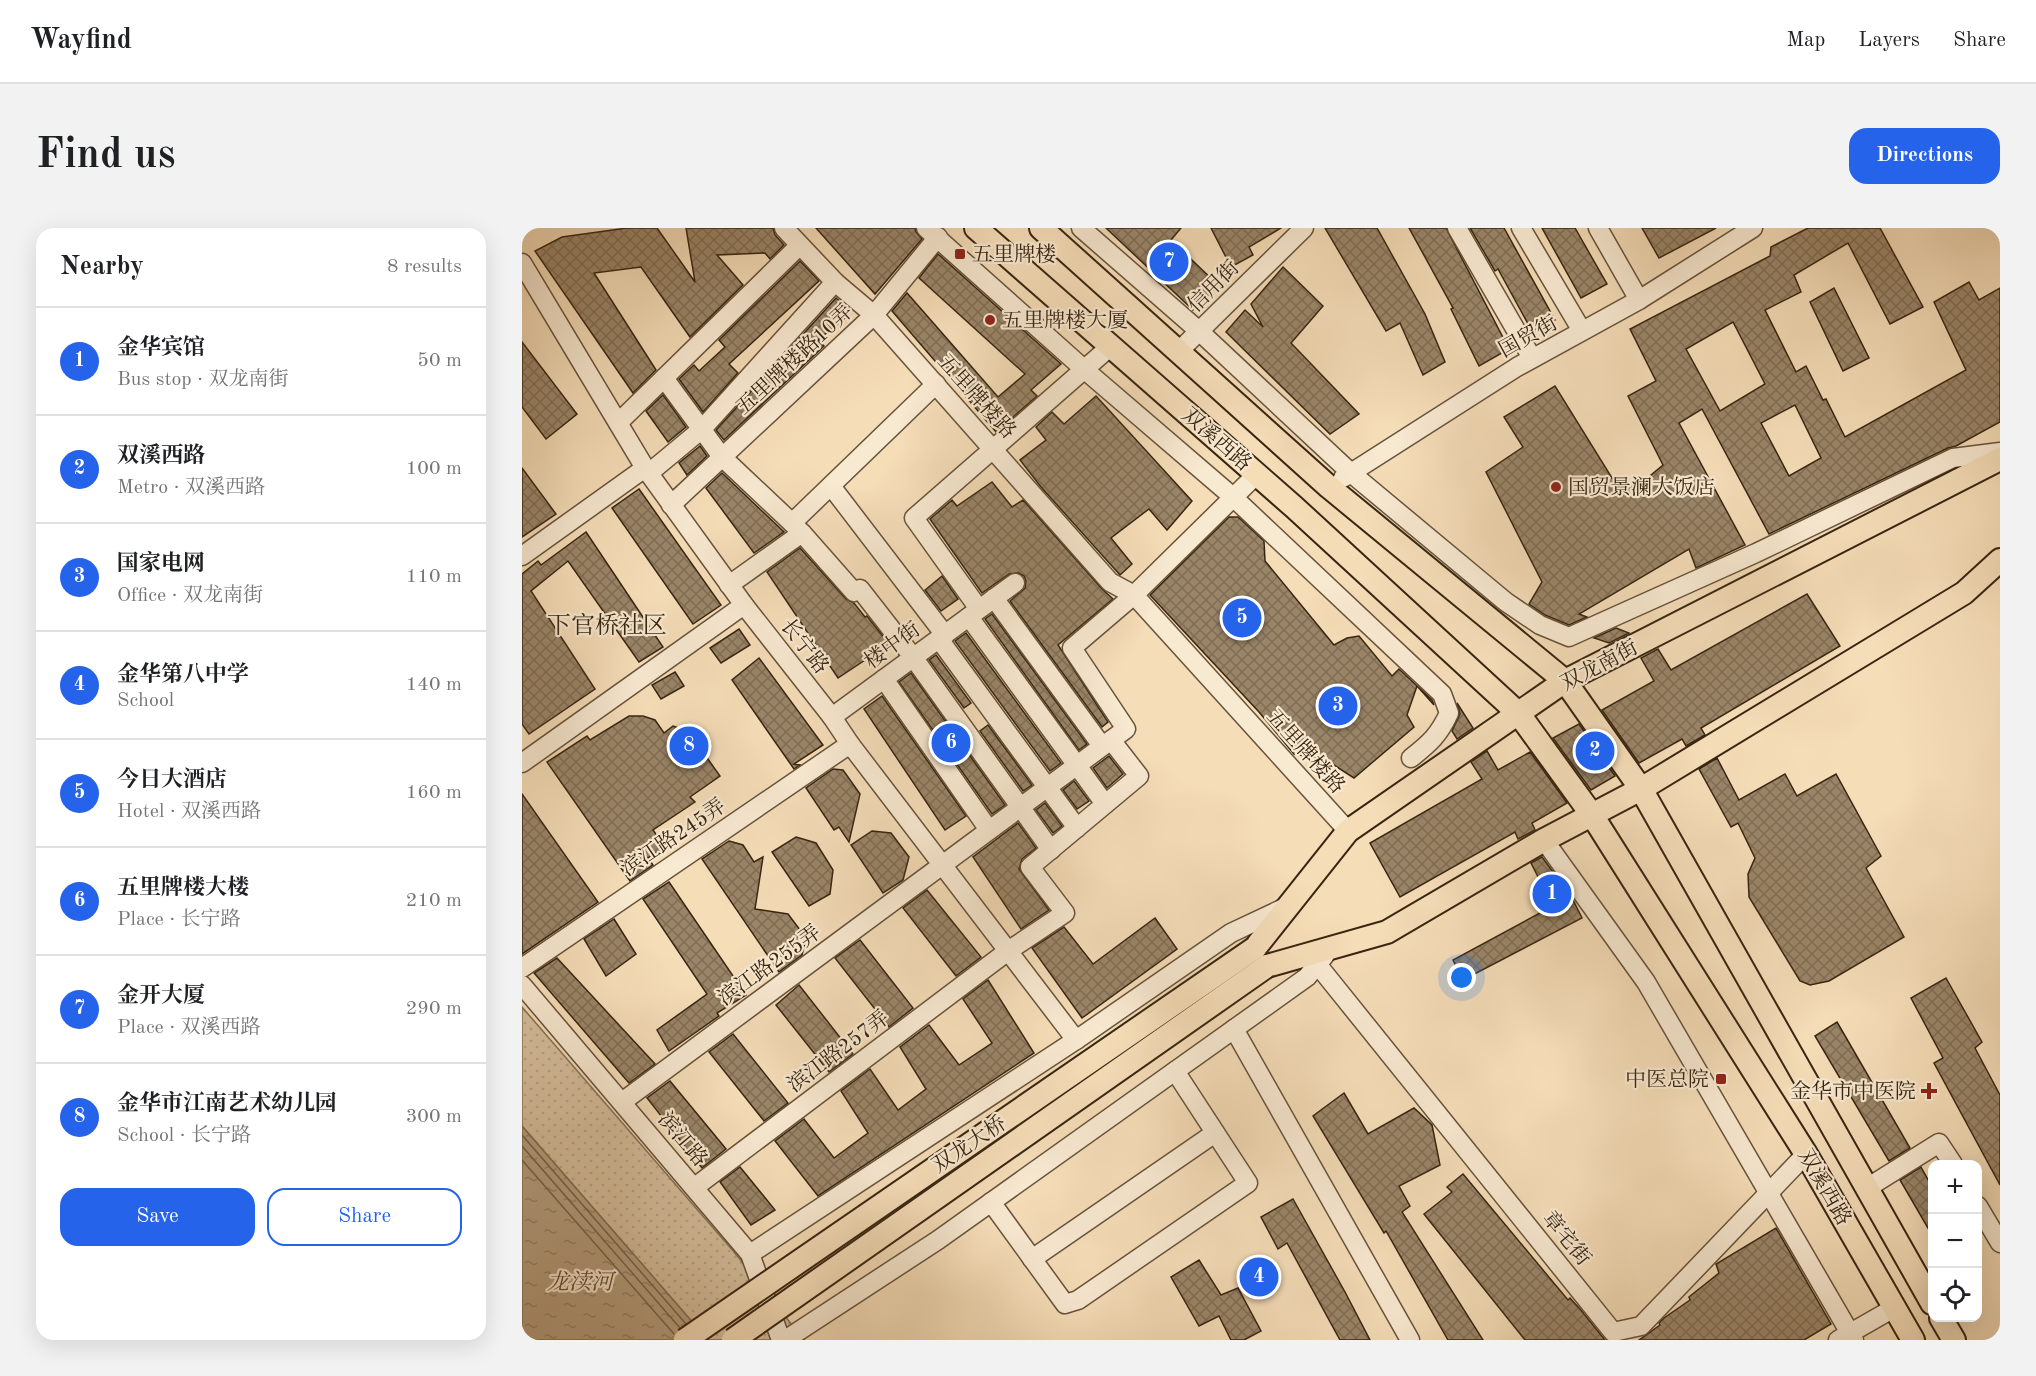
<!DOCTYPE html>
<html lang="en">
<head>
<meta charset="utf-8">
<style>
  :root { --surface:#fff; --page:#f2f2f2; --text:#202124; --muted:#757577; --line:#e0e0e0; --accent:#2563eb }
  body { margin:0; font-family:"Old Standard TT","Noto Serif SC",serif; background:var(--page); color:var(--text) }
  .controls { position:absolute; right:18px; bottom:18px; display:grid; overflow:hidden; border-radius:12px; box-shadow:0 6px 24px #0002 }
  .controls button { width:54px; height:54px; display:grid; place-items:center; padding:0; border:0; border-bottom:2px solid var(--line); background:var(--surface); color:var(--text); font:30px sans-serif }
  .you { position:absolute; left:940px; top:750px; width:21px; height:21px; margin:-15px; border:4px solid #fff; border-radius:50%; background:#1a73e8; box-shadow:0 0 0 9px #1a73e833 }
  .badge { display:grid; place-items:center; width:39px; height:39px; border-radius:50%; background:var(--accent); color:#fff; font-size:20px; font-weight:700 }
  .pin { position:absolute; translate:-50% -50%; border:3px solid #fff; box-shadow:0 2px 6px #0006 }
  .list { margin:0; padding:0; list-style:none }
  h2 { display:flex; justify-content:space-between; align-items:center; height:78px; margin:0; padding:0 24px; font-size:26px }
  h2 small { font-size:20px; font-weight:400; color:var(--muted) }
  .list li { display:grid; grid-template-columns:39px 1fr auto; gap:18px; align-items:center; box-sizing:border-box; height:108px; padding:0 24px; border-top:2px solid var(--line) }
  .list b { display:block; font-size:22px; white-space:nowrap }
  .list p { margin:0; font-size:20px; white-space:nowrap; color:var(--muted) }
  .list em { font-size:20px; font-style:normal; color:var(--muted) }
  .actions { display:flex; gap:12px; padding:18px 24px }
  .actions a { flex:1; padding:14px 0; border:2px solid var(--accent); border-radius:18px; text-align:center; font-size:21px; color:var(--accent) }
  .actions .main { background:var(--accent); color:#fff }
  .icon { flex:none; width:33px; height:33px; fill:none; stroke:currentColor; stroke-width:2; stroke-linecap:round; stroke-linejoin:round }
  .map { position:relative; flex:none; width:1478px; height:1112px; overflow:hidden; border-radius:18px }
  header { display:flex; align-items:center; gap:36px; box-sizing:border-box; height:84px; padding:0 30px; background:var(--surface); border-bottom:2px solid var(--line) }
  header strong { font-size:28px }
  nav { display:flex; gap:33px; margin-inline-start:auto; font-size:21px }
  .intro { display:flex; align-items:center; justify-content:space-between; box-sizing:border-box; height:144px; padding:0 36px }
  h1 { margin:0; font-size:42px }
  .button { padding:15px 27px; border-radius:18px; background:var(--accent); color:#fff; font-size:21px; font-weight:700 }
  main { display:flex; gap:36px; padding:0 36px }
  aside { flex:1; background:var(--surface); border-radius:18px; box-shadow:0 6px 24px #0002 }
  .map>svg:first-child { display:block }
</style>
</head>
<body>
<header>
<strong>Wayfind</strong>
<nav><a>Map</a><a>Layers</a><a>Share</a></nav>
</header>
<div class="intro"><h1>Find us</h1><a class="button">Directions</a></div>
<main>
<aside>
<h2>Nearby<small>8 results</small></h2>
<ul class="list">
<li><span class="badge">1</span><div><b>金华宾馆</b><p>Bus stop · 双龙南街</p></div><em>50 m</em></li>
<li><span class="badge">2</span><div><b>双溪西路</b><p>Metro · 双溪西路</p></div><em>100 m</em></li>
<li><span class="badge">3</span><div><b>国家电网</b><p>Office · 双龙南街</p></div><em>110 m</em></li>
<li><span class="badge">4</span><div><b>金华第八中学</b><p>School</p></div><em>140 m</em></li>
<li><span class="badge">5</span><div><b>今日大酒店</b><p>Hotel · 双溪西路</p></div><em>160 m</em></li>
<li><span class="badge">6</span><div><b>五里牌楼大楼</b><p>Place · 长宁路</p></div><em>210 m</em></li>
<li><span class="badge">7</span><div><b>金开大厦</b><p>Place · 双溪西路</p></div><em>290 m</em></li>
<li><span class="badge">8</span><div><b>金华市江南艺术幼儿园</b><p>School · 长宁路</p></div><em>300 m</em></li>
</ul>
<div class="actions"><a class="main">Save</a><a>Share</a></div>
</aside>
<div class="map">
<svg width="1478" height="1112" viewBox="0 0 1478 1112">
  <defs>
    <pattern id="park-dots" width="8" height="8" patternUnits="userSpaceOnUse" patternTransform="scale(1.5)"><rect width="8" height="8" fill="#d5be9c"/><path d="M2 2h.1M6 6h.1" fill="none" stroke="#b8a385" stroke-width="1.8" stroke-linecap="round"/></pattern>
    <pattern id="water-ripples" width="26" height="14" patternUnits="userSpaceOnUse" patternTransform="scale(1.5)"><rect width="26" height="14" fill="#b59e7f"/><path d="M2 4q2-2 4 0t4 0M15 11q2-2 4 0t4 0" fill="none" stroke="#948167"/></pattern>
    <pattern id="building-cross-hatch" width="8" height="8" patternUnits="userSpaceOnUse" patternTransform="scale(1.5)"><rect width="8" height="8" fill="#9a8568"/><path d="M0 0l8 8M0 8l8-8" fill="none" stroke="#7f6d54"/></pattern>
  </defs>
  <rect width="100%" height="100%" fill="#f5ddb8"/>
  <filter id="stains"><feTurbulence type="fractalNoise" baseFrequency=".00333" numOctaves="4"/><feColorMatrix values="0 0 0 0 .2 0 0 0 0 .09 0 0 0 0 .02 0 0 0 .5 -.17"/></filter>
  <radialGradient id="worn" r=".72"><stop offset=".6" stop-color="#630" stop-opacity="0"/><stop offset="1" stop-color="#630" stop-opacity=".3"/></radialGradient>
  <!-- park -->
  <polygon fill="url(#park-dots)" stroke="#867256" stroke-width="1.5" points="0,779 212,1024 282,1112 186,1112 0,898"/>
  <!-- water -->
  <polygon fill="url(#water-ripples)" stroke="#836e53" stroke-width="1.5" points="0,898 186,1112 0,1112"/>
  <g fill="none" stroke-linecap="round" stroke-linejoin="round">
    <!-- shore -->
    <g stroke="#766248" stroke-width="1.5">
      <polyline points="0,907 164,1096"/>
      <polyline points="0,918 158,1100"/>
      <polyline points="0,932 152,1106"/>
    </g>
  </g>
  <!-- building -->
  <g fill="url(#building-cross-hatch)" stroke="#382511" stroke-width="1.5" fill-rule="evenodd">
    <polygon points="105,0 135,0 173,54 164,0 251,0 253,7 262,17 248,31 243,25 195,27 221,57 168,109 119,39 72,45 134,142 111,165 13,23 40,9"/>
    <polygon points="294,0 393,0 394,4 400,11 353,66"/>
    <polygon points="584,0 659,0 649,12 696,57 671,82"/>
    <polygon points="689,0 759,0 727,19 731,27 709,39"/>
    <polygon points="803,0 855,0 903,86 923,134 901,147 878,95 864,103"/>
    <polygon points="887,0 924,0 987,121 957,138 929,81 931,80"/>
    <polygon points="948,0 982,0 1033,92 1011,105 976,41 973,43"/>
    <polygon points="1020,0 1053,0 1085,56 1059,70"/>
    <polygon points="1120,0 1194,0 1137,30"/>
    <path d="M1286 0H1358L1401 79 1368 96 1326 15 1272 47 1279 64 1243 82 1274 144 1284 138 1301 172 1304 171 1323 209 1444 142 1412 74 1447 54 1457 72 1478 60V194L1434 218 1426 220 1247 306 1180 181 1157 195 1223 317 1174 340 1167 321 1057 386 1065 389 1047 397 1023 387 1007 376 1020 354 964 244 1001 219 982 189 1033 158 1098 263 1110 255 1112 261 1141 237 1106 168 1134 153 1108 101 1248 28 1249 19ZM1211 94 1243 156 1198 183 1164 121ZM1273 177 1299 230 1267 248 1239 195Z"/>
    <polygon points="416,26 539,136 509,162 515,168 474,204 370,83 385,65 476,169 503,146 397,50"/>
    <polygon points="278,33 297,53 207,136 216,145 181,184 157,151 172,137 177,143 203,119 197,112"/>
    <polygon points="761,39 801,78 769,115 837,186 808,206 704,104 723,82 741,99 729,76"/>
    <polygon points="1312,60 1347,130 1321,143 1288,74"/>
    <polygon points="314,70 326,80 324,89 296,112 302,118 202,212 194,202"/>
    <polygon points="0,114 55,186 24,211 0,179"/>
    <polygon points="141,167 164,199 146,214 124,183"/>
    <polygon points="574,168 670,273 645,302 627,281 589,310 610,336 598,347 519,259 498,232 524,212 514,199 530,184 542,196"/>
    <polygon points="178,218 185,228 165,247 157,235"/>
    <polygon points="0,240 34,286 0,309"/>
    <polygon points="200,245 262,304 232,325 184,260"/>
    <polygon points="470,254 490,279 501,272 580,361 591,371 536,417 586,494 580,499 488,373 503,360 504,353 502,348 497,345 487,346 460,365 408,291 430,272 435,278"/>
    <polygon points="117,261 199,377 171,396 90,280"/>
    <polygon points="707,289 716,289 742,313 743,333 812,417 825,410 837,408 870,448 877,441 910,472 912,477 895,458 885,487 892,499 832,550 804,532 772,526 737,484 628,367"/>
    <polygon points="64,304 141,419 117,434 46,333 9,363 73,461 7,506 0,496 0,346 16,333 19,337"/>
    <polygon points="278,320 324,371 332,375 343,389 345,388 367,416 316,450 245,344"/>
    <polygon points="420,348 436,371 419,383 403,362"/>
    <polygon points="1285,366 1318,418 1179,500 1183,507 1164,518 1160,511 1117,535 1080,482 1132,453 1119,430 1136,421 1149,442"/>
    <polygon points="470,386 565,516 557,522 463,391"/>
    <polygon points="1094,400 1107,405 1087,415 1072,410"/>
    <polygon points="217,401 228,417 199,435 188,420"/>
    <polygon points="444,405 539,535 528,543 433,413"/>
    <polygon points="414,427 449,475 442,480 407,432"/>
    <polygon points="237,430 301,517 272,536 278,537 272,541 210,452"/>
    <polygon points="153,444 162,458 139,471 130,457"/>
    <polygon points="389,445 483,577 470,586 377,454"/>
    <polygon points="360,468 444,588 423,602 342,481"/>
    <polygon points="935,475 951,500 935,511 930,503 938,486"/>
    <polygon points="107,488 121,488 133,492 142,505 151,498 166,503 198,548 168,569 173,574 131,602 143,619 126,630 131,637 108,653 25,534 65,508 68,512"/>
    <polygon points="1057,496 1093,548 1069,562 1031,510"/>
    <polygon points="466,497 510,557 501,563 458,503"/>
    <polygon points="965,523 976,542 1008,524 1045,575 1010,595 1013,602 996,611 993,604 878,669 848,615 960,551 949,534"/>
    <polygon points="587,528 601,546 585,560 571,540"/>
    <polygon points="1195,530 1217,572 1263,546 1275,568 1314,546 1359,628 1344,640 1382,709 1307,753 1288,757 1278,753 1227,669 1226,646 1233,630 1216,595 1209,599 1177,541"/>
    <polygon points="311,541 321,542 338,566 327,614 317,599 312,602 284,560"/>
    <polygon points="552,553 567,573 555,581 541,562"/>
    <polygon points="0,566 76,674 0,726"/>
    <polygon points="523,575 540,598 531,605 514,582"/>
    <polygon points="496,595 514,620 500,631 497,641 527,682 499,701 451,629"/>
    <polygon points="350,603 369,605 387,629 381,652 361,665 329,617"/>
    <polygon points="274,609 294,615 311,642 308,666 287,678 250,624"/>
    <polygon points="207,613 221,617 232,634 241,629 233,681 266,686 284,710 280,727 257,744 180,631"/>
    <polygon points="1020,629 1050,670 1060,690 941,752 931,732 1031,678 1009,635"/>
    <polygon points="147,654 224,767 195,785 197,788 147,823 135,802 185,766 121,671"/>
    <polygon points="405,662 459,729 434,748 381,680"/>
    <polygon points="633,690 655,721 560,790 510,720 542,699 571,736"/>
    <polygon points="92,691 114,726 84,748 62,711"/>
    <polygon points="338,712 391,780 367,799 313,730"/>
    <polygon points="35,730 133,836 107,855 12,745"/>
    <polygon points="1424,750 1460,814 1453,820 1478,867 1478,957 1412,835 1421,830 1389,770"/>
    <polygon points="466,752 512,825 296,968 253,913 282,891 312,930 346,905 319,863 348,841 376,882 404,861 378,819 407,797 437,837 470,815 441,771"/>
    <polygon points="277,757 331,826 307,844 254,777"/>
    <polygon points="1315,794 1388,920 1367,933 1293,808"/>
    <polygon points="211,806 266,875 242,893 187,824"/>
    <polygon points="148,853 204,921 180,940 125,870"/>
    <polygon points="822,865 846,906 892,880 910,897 918,937 877,958 888,978 880,984 961,1112 926,1112 864,1003 862,1005 791,888"/>
    <polygon points="218,939 253,982 229,997 198,954"/>
    <polygon points="1399,939 1410,959 1410,1007 1378,952"/>
    <polygon points="941,946 1046,1072 1048,1070 1058,1081 1083,1112 1003,1112 902,986 930,964 925,959"/>
    <polygon points="771,971 823,1064 848,1112 818,1112 765,1015 756,1021 739,989"/>
    <polygon points="1254,1000 1309,1096 1282,1112 1117,1112 1138,1097 1137,1095 1142,1090 1168,1072 1167,1069 1197,1045 1194,1036"/>
    <polygon points="677,1032 699,1067 716,1060 739,1103 722,1112 709,1112 697,1088 677,1098 649,1049"/>
  </g>
  <g fill="none" stroke-linecap="round" stroke-linejoin="round">
    <!-- minor casing -->
    <g stroke="#67533b" stroke-width="21">
      <g id="minor">
        <polyline points="262,0 313,54 352,87 588,354 612,367 826,603"/>
        <path d="M404 0 563 142 711 269 920 466 927 485C917 507 908 515 889 530"/>
        <polyline points="559,0 677,103 829,245 984,374 1018,397 1047,409 1234,325 1431,230 1478,224"/>
        <polyline points="935,0 1010,130"/>
        <polyline points="999,0 1060,103"/>
        <polyline points="1076,0 1117,72"/>
        <polyline points="0,35 123,240 222,377 310,489 328,516 554,812"/>
        <polyline points="656,124 782,0"/>
        <polyline points="142,150 200,229 270,295"/>
        <polyline points="96,195 277,18"/>
        <polyline points="127,245 180,201 313,54"/>
        <polyline points="821,250 995,139 1117,72 1231,0"/>
        <polyline points="309,258 423,407"/>
        <polyline points="149,277 352,87 416,9"/>
        <polyline points="280,305 332,364 338,361 391,429 529,622"/>
        <polyline points="0,328 123,240"/>
        <polyline points="207,357 280,305 270,295 414,156"/>
        <polyline points="472,370 580,518"/>
        <polyline points="457,381 392,290 589,118"/>
        <polyline points="447,389 583,576"/>
        <polyline points="417,411 555,600"/>
        <polyline points="362,451 467,602"/>
        <polyline points="310,489 493,355"/>
        <polyline points="0,535 222,377"/>
        <polyline points="1022,612 1124,754 1332,1112"/>
        <polyline points="795,736 1091,1104 1119,1098 1284,926"/>
        <polyline points="0,740 328,516"/>
        <polyline points="0,757 228,1026 259,1112"/>
        <polyline points="712,801 888,1112"/>
        <polyline points="100,874 604,501 550,420 612,367 735,246"/>
        <polyline points="173,959 486,723 543,685 508,639 617,548 589,512"/>
        <polyline points="1345,960 1417,915 1431,936"/>
        <polyline points="469,974 543,1076 556,1072 726,955 653,843"/>
        <polyline points="1456,978 1478,1015"/>
        <polyline points="228,1026 554,812 709,705 764,679"/>
        <polyline points="510,1031 693,905"/>
        <polyline points="263,1112 416,1012 785,749 803,727"/>
        <polyline points="1316,1112 1372,1080"/>
      </g>
    </g>
    <!-- major casing -->
    <g stroke="#382511" stroke-width="26">
      <g id="major">
        <polyline points="454,0 772,279 997,486 1070,587 1284,926 1391,1112"/>
        <polyline points="519,0 807,259 1043,453 1119,561 1410,1075"/>
        <polyline points="733,720 826,603 1043,453 1478,231"/>
        <polyline points="745,738 865,704 1022,612 1119,561 1442,365 1478,332"/>
        <polyline points="1419,1090 1432,1112"/>
      </g>
    </g>
    <!-- minor -->
    <use href="#minor" stroke="#f8e9d1" stroke-width="18"/>
    <!-- major -->
    <use href="#major" stroke="#f5ddb8" stroke-width="22"/>
    <!-- major-bridge casing -->
    <g stroke="#382511" stroke-width="26" stroke-linecap="butt">
      <g id="major-bridge">
        <polyline points="163,1112 733,720"/>
        <polyline points="211,1112 745,738"/>
      </g>
    </g>
    <!-- major-bridge -->
    <use href="#major-bridge" stroke="#f5ddb8" stroke-width="22"/>
  </g>
  <!-- markers -->
  <g fill="#8f2418" stroke="#f8e9d1" stroke-width="2">
    <rect x="432" y="20" width="12" height="12" rx="3"/>
    <circle cx="468" cy="92" r="6"/>
    <circle cx="1034" cy="259" r="6"/>
    <rect x="1193" y="845" width="12" height="12" rx="3"/>
    <path d="M1404 854h6v6h6v6h-6v6h-6v-6h-6v-6h6z"/>
  </g>
  <g text-anchor="middle" stroke-width="4.5" stroke-linejoin="round" paint-order="stroke">
    <!-- poi labels -->
    <g font-size="21" fill="#382511" stroke="#f8e9d1" text-anchor="start">
      <text x="450" y="33">五里牌楼</text>
      <text x="480" y="99">五里牌楼大厦</text>
      <text x="1046" y="266">国贸景澜大饭店</text>
      <text x="1187" y="858" text-anchor="end">中医总院</text>
      <text x="1394" y="870" text-anchor="end">金华市中医院</text>
    </g>
    <!-- street labels -->
    <g font-size="21" fill="#382511" stroke="#f8e9d1">
      <text transform="translate(691 58) rotate(-45)" y="7">信用街</text>
      <text transform="translate(1006 108) rotate(-29)" y="7">国贸街</text>
      <text transform="translate(272 131) rotate(-43)" y="7">五里牌楼路10弄</text>
      <text transform="translate(455 168) rotate(48)" y="7">五里牌楼路</text>
      <text transform="translate(695 211) rotate(41)" y="7">双溪西路</text>
      <text transform="translate(370 417) rotate(-36)" y="7">楼中街</text>
      <text transform="translate(283 418) rotate(52)" y="7">长宁路</text>
      <text transform="translate(1077 437) rotate(-28)" y="7">双龙南街</text>
      <text transform="translate(784 523) rotate(48)" y="7">五里牌楼路</text>
      <text transform="translate(151 609) rotate(-34)" y="7">滨江路245弄</text>
      <text transform="translate(247 737) rotate(-36)" y="7">滨江路255弄</text>
      <text transform="translate(316 823) rotate(-37)" y="7">滨江路257弄</text>
      <text transform="translate(161 911) rotate(50)" y="7">滨江路</text>
      <text transform="translate(447 916) rotate(-34)" y="7">双龙大桥</text>
      <text transform="translate(1303 959) rotate(60)" y="7">双溪西路</text>
      <text transform="translate(1045 1010) rotate(51)" y="7">章宅街</text>
    </g>
    <!-- water labels -->
    <g font-size="22" font-style="italic" fill="#5e4932" stroke="#f8e9d1">
      <text x="58" y="1061">龙渎河</text>
    </g>
    <!-- quarter labels -->
    <g font-size="24" fill="#382511" stroke="#f8e9d1">
      <text x="85" y="405">下官桥社区</text>
    </g>
  </g>
  <rect width="100%" height="100%" filter="url(#stains)"/>
  <rect width="100%" height="100%" fill="url(#worn)"/>
</svg>
<div class="controls">
<button>+</button>
<button>−</button>
<button><svg class="icon" aria-label="locate" viewBox="0 0 24 24"><circle cx="12" cy="12" r="6"/><path d="M12 2v4M12 18v4M2 12h4M18 12h4"/></svg></button>
</div>
<div class="you"></div>
<div class="pin badge" style="left:1030px;top:666px">1</div>
<div class="pin badge" style="left:1073px;top:523px">2</div>
<div class="pin badge" style="left:816px;top:478px">3</div>
<div class="pin badge" style="left:737px;top:1049px">4</div>
<div class="pin badge" style="left:720px;top:390px">5</div>
<div class="pin badge" style="left:429px;top:515px">6</div>
<div class="pin badge" style="left:647px;top:34px">7</div>
<div class="pin badge" style="left:167px;top:518px">8</div>
</div>
</main>
</body>
</html>
